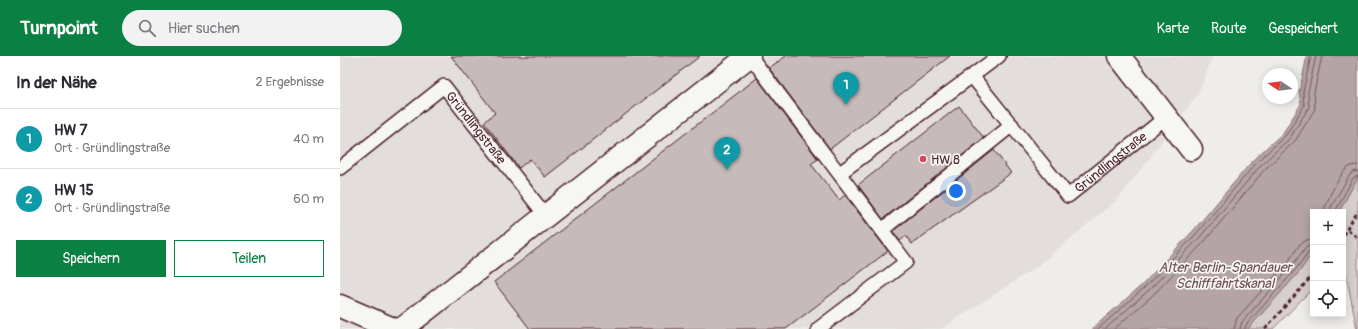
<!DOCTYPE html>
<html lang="de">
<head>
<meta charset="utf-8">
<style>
  :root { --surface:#fff; --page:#f2f2f3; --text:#2b2b33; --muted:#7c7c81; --line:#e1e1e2; --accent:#0b8043 }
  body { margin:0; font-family:Pangolin,sans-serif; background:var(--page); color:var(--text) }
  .controls { position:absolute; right:12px; bottom:12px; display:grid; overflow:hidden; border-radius:0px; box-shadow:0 2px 10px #0003 }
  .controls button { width:36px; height:36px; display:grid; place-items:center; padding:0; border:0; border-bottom:1px solid var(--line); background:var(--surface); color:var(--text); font:20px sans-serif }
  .compass { position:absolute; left:922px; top:12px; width:36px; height:36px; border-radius:50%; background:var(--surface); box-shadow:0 2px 10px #0003; rotate:283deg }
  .you { position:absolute; left:616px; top:135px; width:14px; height:14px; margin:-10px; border:3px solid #fff; border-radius:50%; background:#1a73e8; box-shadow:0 0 0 6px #1a73e833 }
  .badge { display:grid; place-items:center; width:26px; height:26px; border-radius:50%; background:var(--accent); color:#fff; font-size:13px; font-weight:700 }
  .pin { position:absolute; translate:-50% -33px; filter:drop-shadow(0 1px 2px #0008) }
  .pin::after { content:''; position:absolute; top:21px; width:14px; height:12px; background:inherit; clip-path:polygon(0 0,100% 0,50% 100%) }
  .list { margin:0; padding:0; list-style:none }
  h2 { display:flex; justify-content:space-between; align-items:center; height:52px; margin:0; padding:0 16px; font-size:17px }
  h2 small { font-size:13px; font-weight:400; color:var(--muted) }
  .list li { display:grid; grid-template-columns:26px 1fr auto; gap:12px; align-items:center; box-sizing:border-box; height:60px; padding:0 16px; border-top:1px solid var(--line) }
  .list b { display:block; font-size:15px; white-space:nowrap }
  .list p { margin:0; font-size:13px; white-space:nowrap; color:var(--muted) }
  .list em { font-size:13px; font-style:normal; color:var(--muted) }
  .actions { display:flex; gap:8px; padding:12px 16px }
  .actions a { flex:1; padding:9px 0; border:1px solid var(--accent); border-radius:0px; text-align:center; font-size:14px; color:var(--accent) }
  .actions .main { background:var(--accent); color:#fff }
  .icon { flex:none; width:22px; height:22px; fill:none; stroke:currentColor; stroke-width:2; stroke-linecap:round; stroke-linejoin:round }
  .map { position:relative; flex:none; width:1018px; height:273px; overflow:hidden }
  header { display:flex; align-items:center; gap:24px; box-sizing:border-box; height:56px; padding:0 20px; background:var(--accent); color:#fff }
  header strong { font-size:19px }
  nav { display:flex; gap:22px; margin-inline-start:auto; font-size:14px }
  .search { width:280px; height:36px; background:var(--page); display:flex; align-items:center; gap:10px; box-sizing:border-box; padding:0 14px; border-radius:22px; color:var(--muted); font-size:15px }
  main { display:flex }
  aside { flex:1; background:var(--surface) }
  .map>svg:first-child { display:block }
</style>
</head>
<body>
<header>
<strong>Turnpoint</strong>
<div class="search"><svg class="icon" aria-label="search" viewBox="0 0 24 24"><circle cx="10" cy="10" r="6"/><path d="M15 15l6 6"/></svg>Hier suchen</div>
<nav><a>Karte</a><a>Route</a><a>Gespeichert</a></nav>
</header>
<main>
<aside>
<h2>In der Nähe<small>2 Ergebnisse</small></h2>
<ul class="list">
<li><span class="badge" style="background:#0f9aa8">1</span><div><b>HW 7</b><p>Ort · Gründlingstraße</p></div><em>40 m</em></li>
<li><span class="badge" style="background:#0f9aa8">2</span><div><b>HW 15</b><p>Ort · Gründlingstraße</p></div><em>60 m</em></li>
</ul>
<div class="actions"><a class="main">Speichern</a><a>Teilen</a></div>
</aside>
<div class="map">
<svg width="1018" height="273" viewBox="0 0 1018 273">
  <rect width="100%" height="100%" fill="#efedea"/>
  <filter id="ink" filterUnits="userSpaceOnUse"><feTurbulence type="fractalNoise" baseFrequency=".025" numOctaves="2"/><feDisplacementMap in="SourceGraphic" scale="8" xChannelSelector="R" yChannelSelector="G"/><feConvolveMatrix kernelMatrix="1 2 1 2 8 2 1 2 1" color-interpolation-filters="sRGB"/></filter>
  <g filter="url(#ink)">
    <!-- built -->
    <polygon fill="#e3dedc" points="0,0 873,0 858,38 779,142 698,210 601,273 0,273"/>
    <!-- green -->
    <g fill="#d7cfce" stroke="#90777c">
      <polygon points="1018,121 1018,273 1017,273 1006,218 1003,221 1003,156 999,156"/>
      <polygon points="973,196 973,232 933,273 908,273 960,215"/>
    </g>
    <!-- water -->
    <polygon fill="#b4a4a5" stroke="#8a6f74" points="967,0 1018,0 1018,121 999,156 973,156 973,196 960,215 908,273 752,273 803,228 853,175 914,103 943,77 961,48 959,36"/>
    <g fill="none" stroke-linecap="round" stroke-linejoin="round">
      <!-- shore -->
      <g stroke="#74545c" stroke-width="1">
        <path d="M984 156C985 147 999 120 1006 113 1010 110 1013 109 1018 109"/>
        <polyline points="990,156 991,151 1009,120 1013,116 1018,115"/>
        <polyline points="995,156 1013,122 1018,120"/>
        <polyline points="758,273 805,231 856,178 917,106 946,79 964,50 963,36 971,0"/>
        <polyline points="765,273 809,234 860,181 921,109 950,82 969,51 968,36 976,0"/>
        <polyline points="774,273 813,239 864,186 925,113 955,85 975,53 974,36 982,0"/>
        <polyline points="894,273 897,262 948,206 960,188 967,184 973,183"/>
        <polyline points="900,273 902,266 952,210 965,192 973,189"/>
        <polyline points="905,273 906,269 956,213 968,196 973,194"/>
      </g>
    </g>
    <!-- building -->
    <g fill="#c6babb" stroke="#4a1f2b">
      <polygon points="111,0 360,0 205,121 190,103 179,112 144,66 155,57"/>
      <polygon points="446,0 610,0 490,93 429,12"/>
      <polygon points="417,22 478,103 471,108 499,144 505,139 548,195 446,273 190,273 154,226"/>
      <polygon points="619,50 644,82 543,163 518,129"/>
      <polygon points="654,94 671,117 572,188 566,180 560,185 553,175"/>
    </g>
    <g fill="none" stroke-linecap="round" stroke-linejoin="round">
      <!-- lane casing -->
      <g stroke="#4a1f2b" stroke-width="16">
        <g id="lane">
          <polyline points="410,0 566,206 478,273"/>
          <path id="s1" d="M632 20 728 140 826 61"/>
          <path id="s2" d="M0 112 104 30 206 160"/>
          <polyline points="500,117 659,0"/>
          <polyline points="542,174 672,69"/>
        </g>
      </g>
      <!-- street casing -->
      <g stroke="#4a1f2b" stroke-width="25">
        <g id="street">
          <polyline points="779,0 851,93"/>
          <polyline points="0,250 53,273"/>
          <polyline points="62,273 409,0"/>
        </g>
      </g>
      <!-- path -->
      <g stroke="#4a1f2b" stroke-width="2.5" stroke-dasharray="4 3" stroke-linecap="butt">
        <polyline points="1008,174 1018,182"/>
        <polyline points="1003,179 1018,155"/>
        <polyline points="925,273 973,219"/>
      </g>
      <!-- lane -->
      <use href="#lane" stroke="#f6f6f2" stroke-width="13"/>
      <!-- street -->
      <use href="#street" stroke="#f6f6f2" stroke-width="22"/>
    </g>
  </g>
  <!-- markers -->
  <circle fill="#d1495b" stroke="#f6f6f2" stroke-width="1.5" cx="583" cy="103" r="4"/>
  <g text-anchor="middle" stroke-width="3.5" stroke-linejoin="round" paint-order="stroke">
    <!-- street labels -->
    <g font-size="13" fill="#4a1f2b" stroke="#f6f6f2">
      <text dy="5" stroke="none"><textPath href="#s2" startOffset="185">Gründlingstraße</textPath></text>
      <text dy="5" stroke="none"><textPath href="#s1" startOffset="208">Gründlingstraße</textPath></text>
    </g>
    <!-- poi labels -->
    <g font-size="13" fill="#4a1f2b" stroke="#f6f6f2" text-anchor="start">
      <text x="591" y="108">HW 8</text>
    </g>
    <!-- water labels -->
    <g font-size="14" font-style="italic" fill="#6f4e56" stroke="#f6f6f2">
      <text x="885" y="216">Alter Berlin-Spandauer<tspan x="885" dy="16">Schifffahrtskanal</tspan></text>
    </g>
  </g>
</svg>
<div class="controls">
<button>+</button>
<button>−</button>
<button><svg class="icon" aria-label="locate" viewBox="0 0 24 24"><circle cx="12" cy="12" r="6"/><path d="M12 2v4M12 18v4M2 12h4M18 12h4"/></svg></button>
</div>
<svg class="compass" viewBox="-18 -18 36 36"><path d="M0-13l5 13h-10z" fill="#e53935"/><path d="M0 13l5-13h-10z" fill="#7c7c81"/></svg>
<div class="you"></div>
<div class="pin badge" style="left:506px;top:49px;background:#0f9aa8">1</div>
<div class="pin badge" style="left:387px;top:114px;background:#0f9aa8">2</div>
</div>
</main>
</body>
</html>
